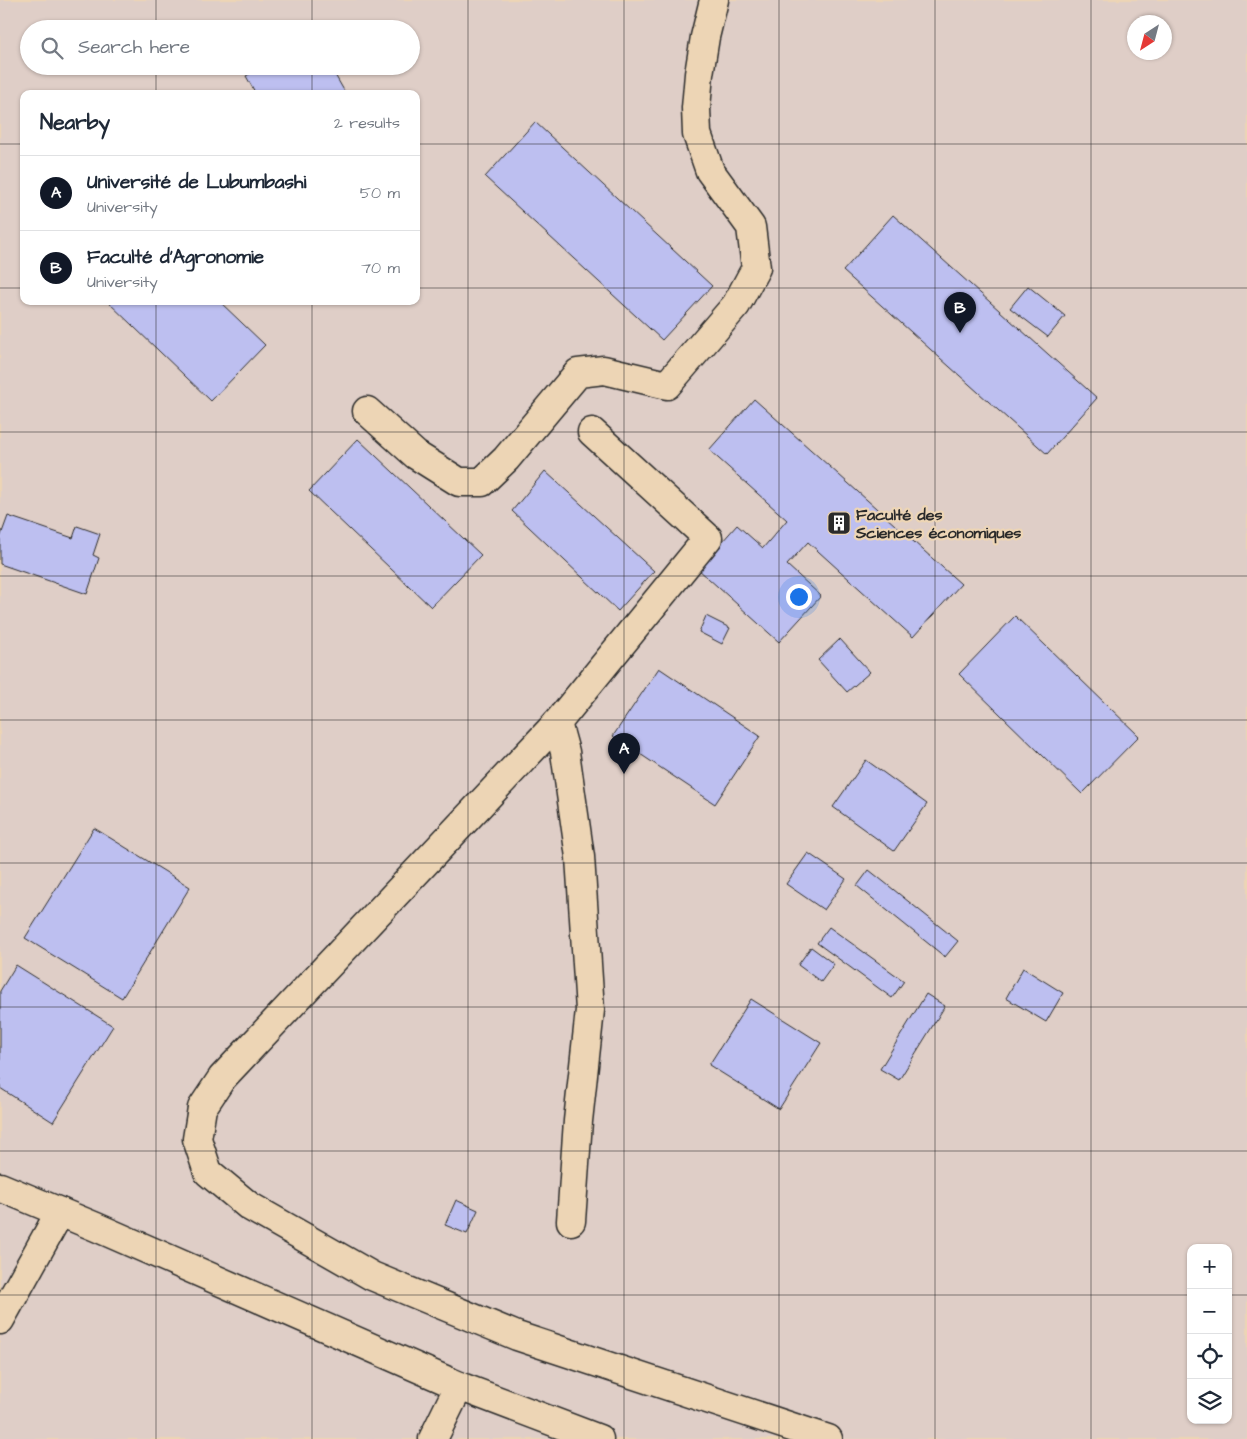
<!DOCTYPE html>
<html lang="en">
<head>
<meta charset="utf-8">
<style>
  :root { --surface:#fff; --page:#f2f2f3; --text:#1f2937; --muted:#747a83; --line:#e0e1e3; --accent:#111827 }
  body { margin:0; font-family:"Architects Daughter",sans-serif; background:var(--page); color:var(--text) }
  .controls { position:absolute; right:15px; bottom:15px; display:grid; overflow:hidden; border-radius:10px; box-shadow:0 1px 4px #0004 }
  .controls button { width:45px; height:45px; display:grid; place-items:center; padding:0; border:0; border-bottom:1px solid var(--line); background:var(--surface); color:var(--text); font:25px sans-serif }
  .compass { position:absolute; left:1127px; top:15px; width:45px; height:45px; border-radius:50%; background:var(--surface); box-shadow:0 1px 4px #0004; rotate:216deg }
  .you { position:absolute; left:798px; top:596px; width:18px; height:18px; margin:-12px; border:4px solid #fff; border-radius:50%; background:#1a73e8; box-shadow:0 0 0 8px #1a73e833 }
  .badge { display:grid; place-items:center; width:32px; height:32px; border-radius:50%; background:var(--accent); color:#fff; font-size:16px; font-weight:700 }
  .pin { position:absolute; translate:-50% -41px; filter:drop-shadow(0 1px 2px #0008) }
  .pin::after { content:''; position:absolute; top:26px; width:18px; height:15px; background:inherit; clip-path:polygon(0 0,100% 0,50% 100%) }
  .list { margin:0; padding:0; list-style:none }
  h2 { display:flex; justify-content:space-between; align-items:center; height:65px; margin:0; padding:0 20px; font-size:21px }
  h2 small { font-size:16px; font-weight:400; color:var(--muted) }
  .list li { display:grid; grid-template-columns:32px 1fr auto; gap:15px; align-items:center; box-sizing:border-box; height:75px; padding:0 20px; border-top:1px solid var(--line) }
  .list b { display:block; font-size:19px; white-space:nowrap }
  .list p { margin:0; font-size:16px; white-space:nowrap; color:var(--muted) }
  .list em { font-size:16px; font-style:normal; color:var(--muted) }
  .icon { flex:none; width:28px; height:28px; fill:none; stroke:currentColor; stroke-width:2; stroke-linecap:round; stroke-linejoin:round }
  .map { position:relative; flex:none; width:1247px; height:1439px; overflow:hidden }
  .search { position:absolute; background:var(--surface); box-shadow:0 1px 4px #0004; left:20px; top:20px; width:400px; height:55px; display:flex; align-items:center; gap:12px; box-sizing:border-box; padding:0 18px; border-radius:28px; color:var(--muted); font-size:19px }
  .panel { position:absolute; background:var(--surface); box-shadow:0 1px 4px #0004; left:20px; top:90px; width:400px; height:215px; border-radius:10px }
  .map>svg:first-child { display:block }
</style>
</head>
<body>
<div class="map">
<svg width="1247" height="1439" viewBox="0 0 1247 1439">
  <rect width="100%" height="100%" fill="#edd5b5"/>
  <filter id="ink" filterUnits="userSpaceOnUse"><feTurbulence type="fractalNoise" baseFrequency=".02" numOctaves="2"/><feDisplacementMap in="SourceGraphic" scale="10" xChannelSelector="R" yChannelSelector="G"/><feConvolveMatrix kernelMatrix="1 2 1 2 8 2 1 2 1" color-interpolation-filters="sRGB"/></filter>
  <g filter="url(#ink)">
    <!-- built -->
    <path fill="#dfcec7" fill-rule="evenodd" d="M0 0H1247V1439H0ZM1134 22H1164V52H1134ZM29 29H411V66H29ZM24 94H416V301H24ZM1191 1248H1228V1420H1191Z"/>
    <!-- building -->
    <g fill="#bdbff0" stroke="#2b2b2b">
      <polygon points="263,66 330,66 346,94 256,94 246,76"/>
      <polygon points="535,122 712,286 662,340 485,177"/>
      <polygon points="893,215 1097,398 1047,454 843,271"/>
      <polygon points="1028,286 1065,316 1048,337 1010,308"/>
      <polygon points="107,301 219,301 265,345 211,401"/>
      <polygon points="754,399 961,584 913,637 808,542 787,565 821,596 779,642 698,569 737,525 763,548 787,520 709,450"/>
      <polygon points="358,439 481,555 431,607 309,491"/>
      <polygon points="545,471 654,571 618,611 512,511"/>
      <polygon points="8,516 73,538 77,526 100,534 93,555 99,558 87,594 0,564 0,538"/>
      <polygon points="706,616 730,628 722,644 699,632"/>
      <polygon points="1015,616 1139,736 1082,794 959,674"/>
      <polygon points="840,639 870,672 847,692 818,660"/>
      <polygon points="659,668 760,736 715,804 613,736"/>
      <polygon points="866,760 927,804 894,851 833,807"/>
      <polygon points="94,828 190,887 122,998 25,938"/>
      <polygon points="808,853 846,879 824,910 786,884"/>
      <polygon points="869,870 958,941 945,957 857,886"/>
      <polygon points="829,927 904,981 892,998 817,943"/>
      <polygon points="811,947 834,964 821,982 798,965"/>
      <polygon points="16,965 113,1026 53,1122 0,1088 0,991"/>
      <polygon points="1023,968 1063,993 1046,1022 1006,998"/>
      <polygon points="926,994 945,1006 899,1080 880,1069"/>
      <polygon points="751,999 821,1043 779,1109 709,1065"/>
      <polygon points="456,1200 478,1210 467,1234 445,1225"/>
    </g>
    <g fill="none" stroke-linecap="round" stroke-linejoin="round">
      <!-- minor casing -->
      <g stroke="#2b2b2b" stroke-width="31">
        <g id="minor">
          <polyline points="367,411 416,455 459,482 482,482 506,459 578,373 604,370 667,385 736,305 756,268 751,227 710,171 697,134 696,108 699,74 705,37 714,0"/>
          <polyline points="592,432 708,538 557,723 222,1078 202,1108 197,1139 208,1172 249,1206 372,1276 517,1336 828,1439"/>
          <polyline points="557,723 565,752 580,857 590,1010 578,1121 571,1221"/>
          <polyline points="0,1187 96,1227 459,1386 599,1439"/>
          <polyline points="0,1320 60,1212"/>
          <polyline points="433,1439 459,1386"/>
        </g>
      </g>
      <!-- minor -->
      <use href="#minor" stroke="#edd5b5" stroke-width="28"/>
    </g>
  </g>
  <!-- grid -->
  <path fill="none" stroke="#2b2b2b" stroke-width="1" stroke-opacity="0.55" d="M156 0V29M312 0V29M468 0V1439M624 0V1439M779 0V1439M935 0V1439M1091 0V1439M156 66V94M312 66V94M0 144H24M416 144H1247M0 288H24M416 288H1247M156 301V1439M312 301V1439M0 432H1247M0 576H1247M0 720H1247M0 863H1247M0 1007H1247M0 1151H1247M0 1295H1191M1228 1295H1247"/>
  <!-- icons -->
  <defs>
    <g id="building-square" transform="scale(1.25)"><rect x="-9" y="-9" width="18" height="18" rx="4" fill="#2b2b2b" stroke="#edd5b5"/><path d="M-4-6H4V6H1V3H-1V6H-4ZM-2.5-4.3h1.7v1.8h-1.7ZM.8-4.3h1.7v1.8H.8ZM-2.5-1h1.7V.8h-1.7ZM.8-1h1.7V.8H.8Z" fill="#fff"/></g>
  </defs>
  <g fill-rule="evenodd">
    <use href="#building-square" x="839" y="523"/>
  </g>
  <g text-anchor="middle" stroke-width="4.5" stroke-linejoin="round" paint-order="stroke">
    <!-- poi labels -->
    <g font-size="16" font-weight="bold" fill="#2b2b2b" stroke="#edd5b5" text-anchor="start">
      <text x="856" y="520">Faculté des<tspan x="856" dy="18">Sciences économiques</tspan></text>
    </g>
  </g>
</svg>
<div class="controls">
<button>+</button>
<button>−</button>
<button><svg class="icon" aria-label="locate" viewBox="0 0 24 24"><circle cx="12" cy="12" r="6"/><path d="M12 2v4M12 18v4M2 12h4M18 12h4"/></svg></button>
<button><svg class="icon" aria-label="layers" viewBox="0 0 24 24"><path d="M12 4l9 5-9 5-9-5zM3 14l9 5 9-5"/></svg></button>
</div>
<svg class="compass" viewBox="-18 -18 36 36"><path d="M0-13l5 13h-10z" fill="#e53935"/><path d="M0 13l5-13h-10z" fill="#747a83"/></svg>
<div class="you"></div>
<div class="pin badge" style="left:624px;top:774px">A</div>
<div class="pin badge" style="left:960px;top:333px">B</div>
<div class="search"><svg class="icon" aria-label="search" viewBox="0 0 24 24"><circle cx="10" cy="10" r="6"/><path d="M15 15l6 6"/></svg>Search here</div>
<section class="panel">
<h2>Nearby<small>2 results</small></h2>
<ul class="list">
<li><span class="badge">A</span><div><b>Université de Lubumbashi</b><p>University</p></div><em>50 m</em></li>
<li><span class="badge">B</span><div><b>Faculté d'Agronomie</b><p>University</p></div><em>70 m</em></li>
</ul>
</section>
</div>
</body>
</html>
